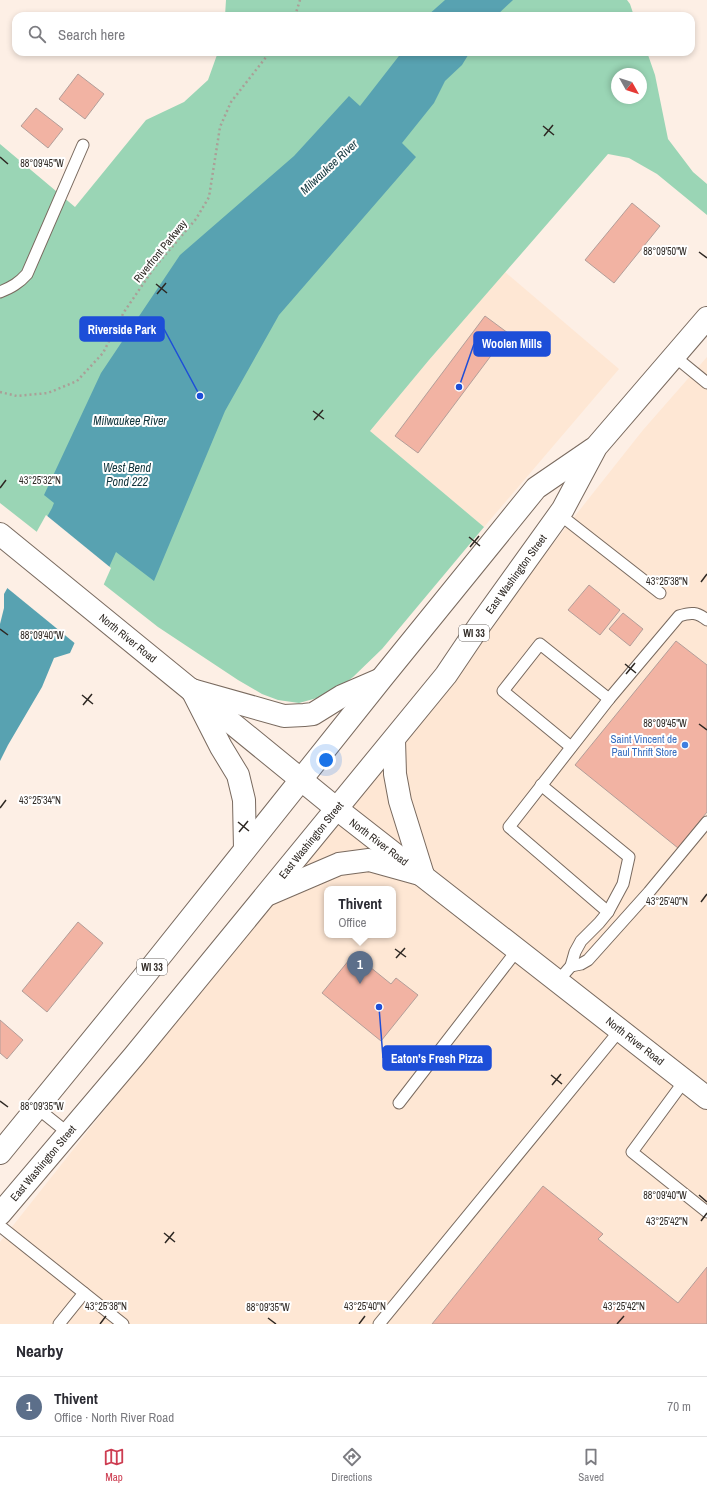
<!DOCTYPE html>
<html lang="en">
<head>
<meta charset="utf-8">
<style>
  :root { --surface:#fff; --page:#f2f2f3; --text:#2b2b33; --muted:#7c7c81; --line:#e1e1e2; --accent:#cd3d51 }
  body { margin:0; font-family:"Archivo Narrow",sans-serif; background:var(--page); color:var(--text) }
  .compass { position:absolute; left:611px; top:68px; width:36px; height:36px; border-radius:50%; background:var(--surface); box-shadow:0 2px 6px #0003; rotate:129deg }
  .you { position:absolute; left:326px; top:760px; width:14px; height:14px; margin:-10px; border:3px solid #fff; border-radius:50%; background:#1a73e8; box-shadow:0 0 0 6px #1a73e833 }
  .badge { display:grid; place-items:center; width:26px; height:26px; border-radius:50%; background:var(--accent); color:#fff; font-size:13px; font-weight:700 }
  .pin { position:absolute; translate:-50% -33px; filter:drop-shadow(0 1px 2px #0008) }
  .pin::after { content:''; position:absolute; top:21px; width:14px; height:12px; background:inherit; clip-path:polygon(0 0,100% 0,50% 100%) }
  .popup { position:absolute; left:324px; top:886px; width:72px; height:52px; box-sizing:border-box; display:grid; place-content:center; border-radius:8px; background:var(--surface); filter:drop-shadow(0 1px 3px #0005); font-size:13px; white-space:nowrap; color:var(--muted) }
  .popup b { font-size:15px; color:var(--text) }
  .popup::after { content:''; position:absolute; left:50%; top:100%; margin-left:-8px; border:8px solid transparent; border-top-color:var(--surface) }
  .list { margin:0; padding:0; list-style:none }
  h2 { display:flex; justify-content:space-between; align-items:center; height:52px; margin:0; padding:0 16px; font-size:17px }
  h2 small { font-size:13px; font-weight:400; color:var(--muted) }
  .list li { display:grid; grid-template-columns:26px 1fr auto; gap:12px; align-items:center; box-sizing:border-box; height:60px; padding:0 16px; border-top:1px solid var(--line) }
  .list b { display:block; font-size:15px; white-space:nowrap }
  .list p { margin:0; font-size:13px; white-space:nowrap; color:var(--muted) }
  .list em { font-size:13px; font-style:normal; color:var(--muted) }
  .icon { flex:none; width:22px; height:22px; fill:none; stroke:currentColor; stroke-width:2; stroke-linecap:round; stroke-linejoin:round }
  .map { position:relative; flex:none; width:707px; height:1324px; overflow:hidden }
  .search { position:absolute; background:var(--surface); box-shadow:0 2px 6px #0003; left:12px; right:12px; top:12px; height:44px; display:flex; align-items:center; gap:10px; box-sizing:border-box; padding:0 14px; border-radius:12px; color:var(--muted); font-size:15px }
  .sheet { height:112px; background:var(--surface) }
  nav { display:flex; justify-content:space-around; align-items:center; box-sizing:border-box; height:56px; border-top:1px solid var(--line); background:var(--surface); font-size:11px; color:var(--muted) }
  nav a { display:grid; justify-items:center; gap:2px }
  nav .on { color:var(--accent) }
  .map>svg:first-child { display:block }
</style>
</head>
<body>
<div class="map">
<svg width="707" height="1324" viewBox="0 0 707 1324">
  <rect width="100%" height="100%" fill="#fdefe5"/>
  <!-- built -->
  <g fill="#fee7d4" fill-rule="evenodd">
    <polygon points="505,272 619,369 484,527 370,431 429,360"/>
    <path d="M707 357V1324H0V1242L643 430ZM327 889H393V935H327Z"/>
  </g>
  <!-- green -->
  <g fill="#9ad5b5" fill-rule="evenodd">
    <polygon points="226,0 627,0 630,4 634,16 225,16"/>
    <path d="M218 52H647L655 75 668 139 693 172 707 184V215L657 174 629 158 608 154 429 360 370 431 484 527 382 649 353 677 336 690 317 698 299 703 278 700 262 694 238 680 158 627 0 503V144L75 207 146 120 184 102 208 80ZM617 74H641V98H617Z"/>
  </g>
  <!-- water -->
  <g fill="#58a2b1">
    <polygon points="445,0 513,0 496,16 427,16"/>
    <polygon points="402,52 470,52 462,65 445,81 434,103 402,143 416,157 279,315 225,411 154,581 116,552 70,653 54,658 42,687 8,745 0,761 0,624 4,608 4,594 52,508 54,503 44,495 101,373 180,255 294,156 349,96 360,106"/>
  </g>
  <!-- pier -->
  <polygon fill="#fdefe5" points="46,515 111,568 77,645 6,587"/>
  <!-- building -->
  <g fill="#f2b3a3" stroke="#b39e99">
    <polygon points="78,74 104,94 85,119 59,99"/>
    <polygon points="36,108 63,129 48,148 21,126"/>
    <polygon points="632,203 660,226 614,283 585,260"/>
    <polygon points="485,316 508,333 418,453 395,436"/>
    <polygon points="589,585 620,610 600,635 568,610"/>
    <polygon points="623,613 643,629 630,646 609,629"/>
    <polygon points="676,641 707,665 707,812 678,848 575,765"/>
    <polygon points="78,922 103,943 47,1012 22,991"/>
    <polygon points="354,954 391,984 396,978 418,995 381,1041 322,993"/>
    <polygon points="0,1020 23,1040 7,1059 0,1053"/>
    <polygon points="543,1186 603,1234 598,1239 678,1303 707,1267 707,1324 432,1324"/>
  </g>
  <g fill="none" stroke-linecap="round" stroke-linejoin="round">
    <!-- service casing -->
    <g stroke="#796a5f" stroke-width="13">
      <g id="service">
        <path d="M0 292C12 287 19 283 27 274L83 145"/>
        <polyline points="674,356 707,383"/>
        <polyline points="559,514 660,593"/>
        <polyline points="571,747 503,691 540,644 609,699"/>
        <polyline points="541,785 629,857 623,884 608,912 599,923 581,941 575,952 571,966 558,981"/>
        <path d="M608 912 509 827 609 699 679 616C691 612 697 612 707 620"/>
        <polyline points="571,966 581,964 588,960 649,892 707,822"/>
        <polyline points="685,1080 632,1152 707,1212"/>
        <polyline points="399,1103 518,949"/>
        <polyline points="37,1108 68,1133"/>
        <polyline points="0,1226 123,1324"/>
        <polyline points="59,1324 84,1293"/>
        <polyline points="379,1324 620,1030"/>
      </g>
    </g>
    <!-- tertiary casing -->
    <g stroke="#796a5f" stroke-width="24">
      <polyline id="tertiary" points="0,534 337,809 707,1098"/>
    </g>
    <!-- primary casing -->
    <g stroke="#796a5f" stroke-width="24">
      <g id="primary">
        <polyline points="192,690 284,716 304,715 313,714 342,696 379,680"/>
        <polyline points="192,690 221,747 238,775 244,800 245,849"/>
        <polyline points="394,740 395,774 400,801 423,875"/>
        <polyline points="269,894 339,864 369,860 423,875"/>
        <polyline points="0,1153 146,974 382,678 536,488 593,449"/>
        <polyline points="0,1214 134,1056 446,675 479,626 563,509 596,447 707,318"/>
      </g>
    </g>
    <!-- path -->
    <g stroke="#aa9f97" stroke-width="2.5" stroke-dasharray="2 3" stroke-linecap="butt">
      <polyline points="295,16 300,0"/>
      <polyline points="0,392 17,396 48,393 77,381 103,353 124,312 154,268 196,219 209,197 220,127 231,102 270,52"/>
    </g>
    <!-- service -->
    <use href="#service" stroke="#fff" stroke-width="11"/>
    <!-- tertiary -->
    <use href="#tertiary" stroke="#fff" stroke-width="22"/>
    <!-- primary -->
    <use href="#primary" stroke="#fff" stroke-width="22"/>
  </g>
  <!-- ticks -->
  <path fill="none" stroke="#2e2823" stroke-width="1.5" d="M543 126 554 135M544 136 553 125M0 157 8 164M699 252 707 258M156 284 167 293M157 294 166 283M313 411 324 419M314 420 323 410M0 488 6 480M469 537 480 546M470 547 479 536M701 582 707 574M0 629 8 635M625 664 636 673M626 674 635 663M82 695 93 704M83 705 92 694M699 724 707 730M0 808 6 800M238 822 249 831M239 832 248 821M701 902 707 894M395 949 406 957M396 958 405 948M551 1075 562 1084M552 1085 561 1074M0 1101 8 1107M699 1195 707 1202M701 1221 707 1213M164 1233 175 1242M165 1243 174 1232M268 1318 276 1324M100 1324 106 1316M359 1324 365 1316M617 1324 624 1316"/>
  <!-- markers -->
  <circle fill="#3f7fe0" stroke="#fff" stroke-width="1.5" cx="685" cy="745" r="4"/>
  <g text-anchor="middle" stroke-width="4" stroke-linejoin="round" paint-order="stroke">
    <!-- shield labels -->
    <g fill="#fff" stroke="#6d6865" stroke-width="1">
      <rect x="459" y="625" width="30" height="16" rx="3"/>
      <rect x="137" y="959" width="30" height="16" rx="3"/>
    </g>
    <g font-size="10" font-weight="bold" fill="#2e2823">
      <text x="474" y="637">WI 33</text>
      <text x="152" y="971">WI 33</text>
    </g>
    <!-- street labels -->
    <g font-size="11" fill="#2e2823" stroke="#fff">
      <text transform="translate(160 251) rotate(-51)" y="4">Riverfront Parkway</text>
      <text transform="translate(516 574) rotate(-54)" y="4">East Washington Street</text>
      <text transform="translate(128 638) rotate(39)" y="4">North River Road</text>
      <text transform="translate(311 840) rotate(-51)" y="4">East Washington Street</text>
      <text transform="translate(379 842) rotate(37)" y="4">North River Road</text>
      <text transform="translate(635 1041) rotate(38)" y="4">North River Road</text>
      <text transform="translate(43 1163) rotate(-50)" y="4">East Washington Street</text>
    </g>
    <!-- shop labels -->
    <g font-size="11" fill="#366cbe" stroke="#fff" text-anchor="end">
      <text x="677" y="743">Saint Vincent de<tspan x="677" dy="13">Paul Thrift Store</tspan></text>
    </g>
    <!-- water labels -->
    <g font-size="12" font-style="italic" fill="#12363d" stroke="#fff">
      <text transform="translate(329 167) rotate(-43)" y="4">Milwaukee River</text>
      <text x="130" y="425">Milwaukee River</text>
      <text x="127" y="472">West Bend<tspan x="127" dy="14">Pond 222</tspan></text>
    </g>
  </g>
  <g font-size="10" text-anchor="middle" fill="#2e2823" stroke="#fff" stroke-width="4" stroke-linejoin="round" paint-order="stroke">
    <text x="42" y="167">88°09'45"W</text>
    <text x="665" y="255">88°09'50"W</text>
    <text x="40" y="484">43°25'32"N</text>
    <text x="667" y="585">43°25'38"N</text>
    <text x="42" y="639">88°09'40"W</text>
    <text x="665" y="727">88°09'45"W</text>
    <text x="40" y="804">43°25'34"N</text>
    <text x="667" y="905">43°25'40"N</text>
    <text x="42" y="1110">88°09'35"W</text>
    <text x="665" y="1199">88°09'40"W</text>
    <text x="667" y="1225">43°25'42"N</text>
    <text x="106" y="1310">43°25'38"N</text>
    <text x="365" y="1310">43°25'40"N</text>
    <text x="624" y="1310">43°25'42"N</text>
    <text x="268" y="1311">88°09'35"W</text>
  </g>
  <!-- callouts -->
  <path fill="none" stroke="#1d4ed8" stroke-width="1.5" d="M200 396L164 329M459 387L474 344M379 1007L383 1058"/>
  <g fill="#1d4ed8" stroke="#fff" stroke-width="1.5">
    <circle cx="200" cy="396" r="4"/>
    <circle cx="459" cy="387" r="4"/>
    <circle cx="379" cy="1007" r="4"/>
  </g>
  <g fill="#1d4ed8" stroke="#1d4ed8" stroke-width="1.5">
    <rect x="80" y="317" width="84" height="24" rx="4"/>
    <rect x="474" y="332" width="76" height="24" rx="4"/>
    <rect x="383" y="1046" width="108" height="24" rx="4"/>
  </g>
  <g font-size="12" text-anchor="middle" font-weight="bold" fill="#fff">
    <text x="122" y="334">Riverside Park</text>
    <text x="512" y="348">Woolen Mills</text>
    <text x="437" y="1063">Eaton's Fresh Pizza</text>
  </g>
</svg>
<svg class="compass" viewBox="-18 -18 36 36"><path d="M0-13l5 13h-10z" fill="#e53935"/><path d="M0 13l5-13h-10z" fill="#7c7c81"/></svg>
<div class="you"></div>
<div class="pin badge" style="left:360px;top:984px;background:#5c6f8a">1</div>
<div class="popup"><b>Thivent</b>Office</div>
<div class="search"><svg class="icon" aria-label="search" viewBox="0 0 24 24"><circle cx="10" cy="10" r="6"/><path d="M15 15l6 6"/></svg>Search here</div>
</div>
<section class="sheet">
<h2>Nearby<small></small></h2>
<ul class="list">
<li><span class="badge" style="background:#5c6f8a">1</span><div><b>Thivent</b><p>Office · North River Road</p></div><em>70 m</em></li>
</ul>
</section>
<nav>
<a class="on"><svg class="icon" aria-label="map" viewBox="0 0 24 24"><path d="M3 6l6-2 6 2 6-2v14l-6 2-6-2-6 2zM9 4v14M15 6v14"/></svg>Map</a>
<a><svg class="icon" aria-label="directions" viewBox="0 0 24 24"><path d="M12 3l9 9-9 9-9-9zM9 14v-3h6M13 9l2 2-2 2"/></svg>Directions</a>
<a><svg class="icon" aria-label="saved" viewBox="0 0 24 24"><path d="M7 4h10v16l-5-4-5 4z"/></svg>Saved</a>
</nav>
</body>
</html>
